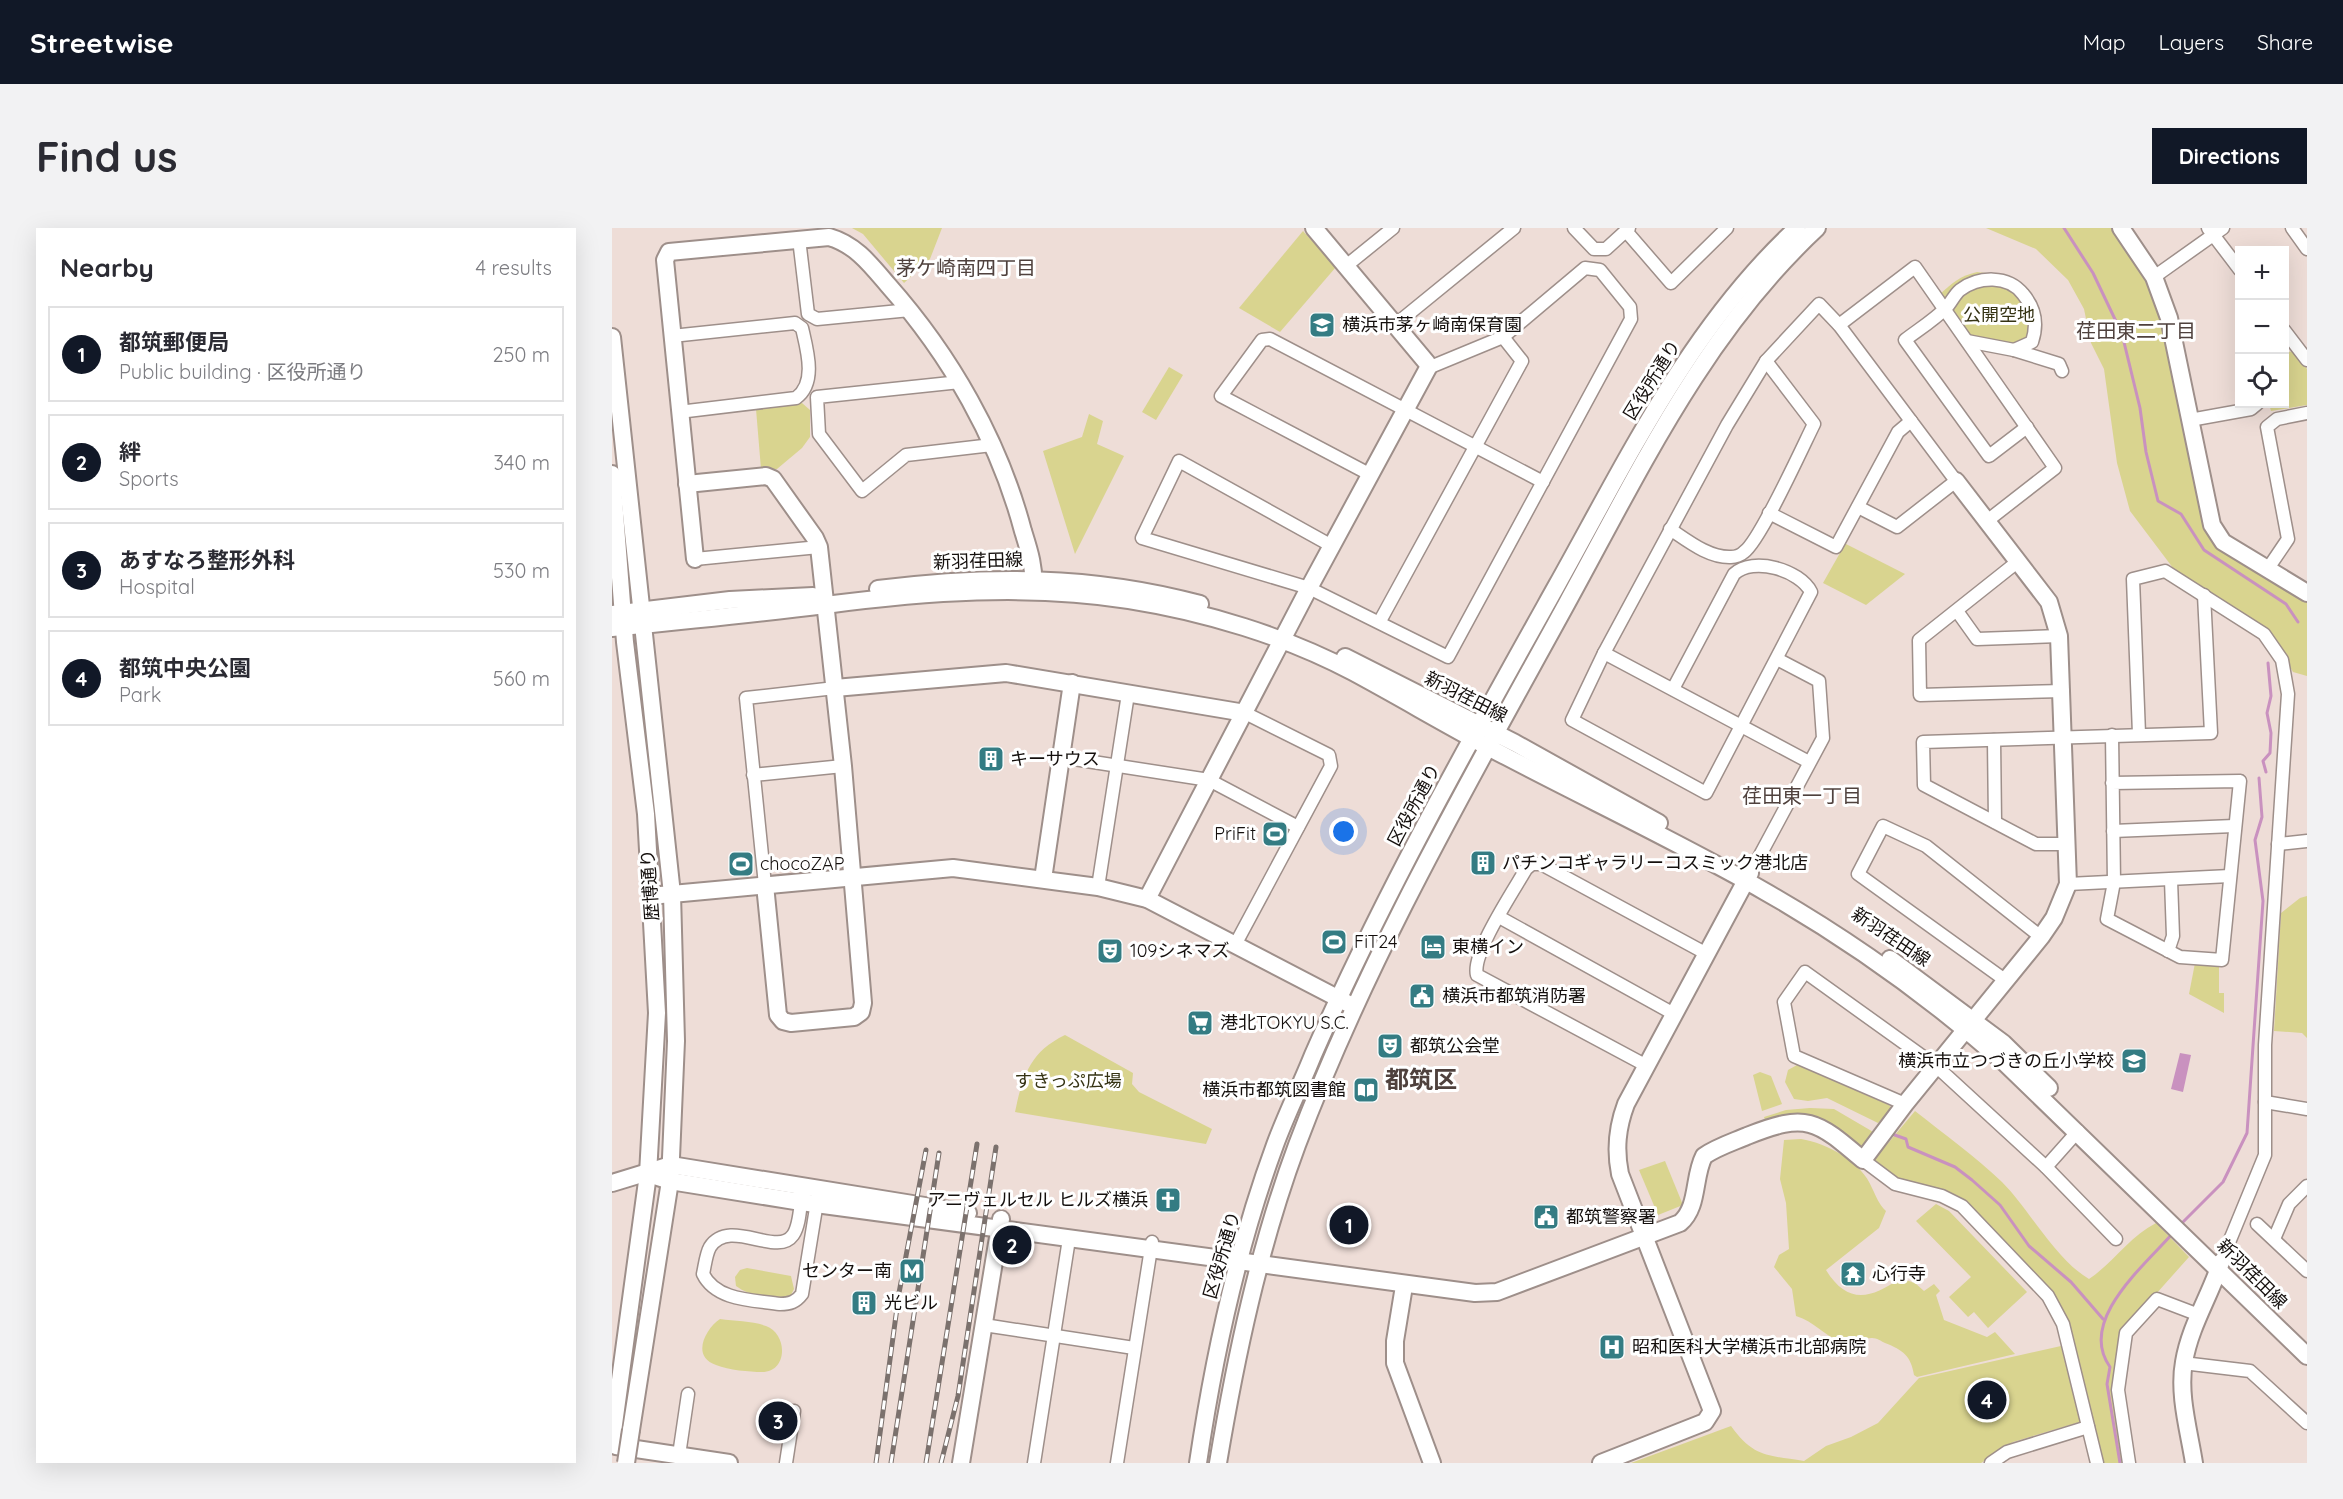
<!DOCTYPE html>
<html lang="en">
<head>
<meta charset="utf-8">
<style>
  :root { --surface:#fff; --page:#f2f2f3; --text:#2b2b33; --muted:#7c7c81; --line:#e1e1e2; --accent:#111827 }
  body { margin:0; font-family:Quicksand,"Noto Sans JP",sans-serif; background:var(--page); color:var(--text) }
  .controls { position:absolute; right:18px; top:18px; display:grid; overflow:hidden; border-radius:0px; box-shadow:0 6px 24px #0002 }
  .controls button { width:54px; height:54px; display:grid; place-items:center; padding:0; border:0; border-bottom:2px solid var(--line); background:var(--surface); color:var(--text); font:30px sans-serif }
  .you { position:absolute; left:732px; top:604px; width:21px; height:21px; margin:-15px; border:4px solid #fff; border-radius:50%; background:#1a73e8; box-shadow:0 0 0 9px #1a73e833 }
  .badge { display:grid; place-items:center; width:39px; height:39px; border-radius:50%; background:var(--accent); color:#fff; font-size:20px; font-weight:700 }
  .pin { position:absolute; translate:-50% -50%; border:3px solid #fff; box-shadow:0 2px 6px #0006 }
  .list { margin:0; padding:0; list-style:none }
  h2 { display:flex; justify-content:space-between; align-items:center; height:78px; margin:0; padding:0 24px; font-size:26px }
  h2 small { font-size:20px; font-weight:400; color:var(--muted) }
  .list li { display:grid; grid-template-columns:39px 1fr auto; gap:18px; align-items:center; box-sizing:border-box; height:96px; margin:0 12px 12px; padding:0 12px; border:2px solid var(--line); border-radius:0px }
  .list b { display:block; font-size:22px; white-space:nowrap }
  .list p { margin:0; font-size:20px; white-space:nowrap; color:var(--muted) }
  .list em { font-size:20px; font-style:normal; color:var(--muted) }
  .icon { flex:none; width:33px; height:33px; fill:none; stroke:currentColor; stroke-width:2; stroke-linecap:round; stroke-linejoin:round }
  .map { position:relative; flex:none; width:1695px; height:1235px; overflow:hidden; border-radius:0px }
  header { display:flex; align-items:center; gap:36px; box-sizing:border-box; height:84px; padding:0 30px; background:var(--accent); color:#fff }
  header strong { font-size:28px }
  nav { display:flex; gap:33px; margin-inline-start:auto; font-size:21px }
  .intro { display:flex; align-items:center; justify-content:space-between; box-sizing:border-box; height:144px; padding:0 36px }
  h1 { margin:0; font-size:42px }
  .button { padding:15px 27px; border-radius:0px; background:var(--accent); color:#fff; font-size:21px; font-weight:700 }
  main { display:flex; gap:36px; padding:0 36px }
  aside { flex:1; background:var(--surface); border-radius:0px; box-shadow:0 6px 24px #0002 }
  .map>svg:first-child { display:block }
</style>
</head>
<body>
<header>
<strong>Streetwise</strong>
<nav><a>Map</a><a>Layers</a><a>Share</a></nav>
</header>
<div class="intro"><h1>Find us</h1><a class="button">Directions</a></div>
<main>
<aside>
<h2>Nearby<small>4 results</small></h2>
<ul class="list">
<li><span class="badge">1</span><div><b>都筑郵便局</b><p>Public building · 区役所通り</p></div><em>250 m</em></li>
<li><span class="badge">2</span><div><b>絆</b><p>Sports</p></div><em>340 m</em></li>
<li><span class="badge">3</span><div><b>あすなろ整形外科</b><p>Hospital</p></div><em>530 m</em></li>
<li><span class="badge">4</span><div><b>都筑中央公園</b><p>Park</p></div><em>560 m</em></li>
</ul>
</aside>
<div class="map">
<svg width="1695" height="1235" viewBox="0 0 1695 1235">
  <rect width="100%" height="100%" fill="#eeddd7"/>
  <!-- green -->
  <g fill="#d9d48f">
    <polygon points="240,0 330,0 318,31 292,55 251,6"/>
    <path d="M1374 0H1502L1539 55 1557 113 1590 294C1619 333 1653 350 1695 372V448L1681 444 1658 404 1561 340 1518 283 1505 235 1492 141 1479 115 1472 81 1456 52 1424 21Z"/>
    <polygon points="691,3 724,39 668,104 627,80"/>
    <path d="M1365 44 1392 47 1426 81 1429 95 1425 115 1414 131 1364 119 1327 67C1340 55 1348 48 1365 44Z"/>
    <polygon points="1681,123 1695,141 1695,177 1659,183 1657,176 1672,176 1673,125"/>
    <polygon points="557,139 571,147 544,192 530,184"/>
    <polygon points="190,175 198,182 198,209 190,220 165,241 149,241 144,181"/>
    <polygon points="477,186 491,193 485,216 512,228 463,326 431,223 470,209"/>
    <polygon points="1233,316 1234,316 1293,346 1254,377 1211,355"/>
    <polygon points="1695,668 1695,810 1690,805 1662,803 1669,685 1688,670"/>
    <polygon points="1583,735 1607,737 1607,765 1612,765 1612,785 1577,766"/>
    <path d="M453 807 521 845 520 856 527 864 600 901 594 916 403 884C411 847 418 824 453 807Z"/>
    <polygon points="1185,837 1277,877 1280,881 1266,895 1215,870 1196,873 1182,871 1173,854 1176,842"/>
    <polygon points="1148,844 1159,848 1170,876 1150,883 1141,847"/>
    <polygon points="1198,880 1222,881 1263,905 1249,924 1222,899 1154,894 1152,889 1174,882"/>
    <path d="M1303 883C1332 906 1363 928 1390 954 1417 981 1443 1031 1477 1051 1502 1034 1517 1009 1544 995L1577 1029 1519 1094 1500 1155 1512 1235H1488L1451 1088 1348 971 1327 961 1284 951 1262 932Z"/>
    <path d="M1189 911C1215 915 1250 934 1260 960 1265 970 1266 975 1274 983L1267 1000 1214 1042C1235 1076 1258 1072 1288 1050L1303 1055 1312 1063 1322 1056 1328 1063 1324 1067 1332 1092 1375 1109 1383 1104 1403 1126 1305 1149 1302 1147C1299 1128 1291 1122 1273 1115 1269 1113 1265 1110 1260 1110 1248 1110 1240 1117 1228 1113 1211 1107 1203 1094 1184 1088L1180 1061 1162 1039 1167 1027 1177 1021 1174 975 1168 951 1172 912Z"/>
    <polygon points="1053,933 1071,977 1046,987 1027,942"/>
    <polygon points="1324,976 1337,983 1415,1064 1376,1100 1362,1084 1356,1089 1337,1069 1359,1049 1304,993"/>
    <path d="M135 1040 179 1048 182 1061 179 1067C165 1074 137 1068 124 1058L123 1049 128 1042Z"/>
    <path d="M108 1091C123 1093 141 1093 154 1098 176 1106 176 1144 150 1144 137 1144 117 1142 104 1137 79 1129 93 1101 108 1091Z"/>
    <path d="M1449 1118 1468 1194 1401 1214 1369 1235H1019L1119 1198C1142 1230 1156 1227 1192 1233L1214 1218 1239 1209 1266 1195 1307 1150Z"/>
  </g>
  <!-- water -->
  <polygon fill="#c991bf" points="1568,825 1579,827 1571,864 1559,861"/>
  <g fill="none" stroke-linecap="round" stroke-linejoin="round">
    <!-- stream -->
    <g stroke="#c991bf" stroke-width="3">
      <polyline points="1452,0 1481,45 1510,106 1528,180 1534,224 1546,273 1569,286 1592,322 1674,376 1686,394"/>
      <polyline points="1654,544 1651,533 1658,525 1659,505 1655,485 1659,468 1656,435"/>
      <polyline points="1280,906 1294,911 1296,919 1343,939 1360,952 1388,977 1417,1018 1459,1054 1491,1091"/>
      <polyline points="1567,998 1611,954 1635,905 1651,673 1643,612 1650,589 1647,550"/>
      <path d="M1508 1235 1495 1156 1498 1139C1465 1093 1532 1038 1561 1005"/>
    </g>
    <!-- street casing -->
    <g stroke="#9e8f8a" stroke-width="15">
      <g id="street">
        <polyline points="962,0 982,21 994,21 1017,0"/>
        <polyline points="1596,0 1628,42"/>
        <polyline points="1680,0 1695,21"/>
        <polyline points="1014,3 1059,55 1115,0"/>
        <polyline points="187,11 196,86 205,91 298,82"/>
        <polyline points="734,38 781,0"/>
        <polyline points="1542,49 1611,0"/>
        <polyline points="783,97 902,0"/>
        <polyline points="1227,97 1303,39 1443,240 1375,293"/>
        <polyline points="1672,102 1695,132"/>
        <path d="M60 108 183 95 190 100C195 122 205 155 184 170L67 184"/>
        <polyline points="1355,113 1402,122 1447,136 1450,143"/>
        <path d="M1402 122 1420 114C1426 96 1423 80 1411 66 1396 47 1367 48 1348 62 1342 67 1339 75 1334 80 1322 92 1306 102 1293 112L1377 228 1415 199"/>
        <polyline points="348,154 205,169 207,206 250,263 294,227 380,217"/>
        <polyline points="1578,192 1639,181 1645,176"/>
        <polyline points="759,247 609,168 650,112 658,111 931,254"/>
        <polyline points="1157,285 1224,319 1286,204 1299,193"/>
        <path d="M1058 301C1076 313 1097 330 1119 329 1123 329 1129 327 1132 324 1148 313 1191 218 1202 196L1154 133"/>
        <polyline points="720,318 567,233 530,310 697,360 836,429 1019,91 1018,79 988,42 973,40 891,109 816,140"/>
        <polyline points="83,331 207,319"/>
        <polyline points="1404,335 1307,412 1308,467 1451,463"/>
        <polyline points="1655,342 1676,311 1655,199 1665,191 1695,185"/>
        <polyline points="1345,383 1365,411 1447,408"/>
        <polyline points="768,393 910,133 891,109"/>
        <polyline points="992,425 1197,534"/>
        <path d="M1061 461 1122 346C1141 328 1188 342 1199 364L1094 565 960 492 992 425 1115 197 1154 133 1207 76 1227 97 1344 253 1285 299 1246 279"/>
        <polyline points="1527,506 1521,351 1553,343 1652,406 1670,432 1676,466 1653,817 1653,927 1611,1029"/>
        <polyline points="1500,507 1502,654 1495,691 1568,729 1610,732 1628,553 1500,555"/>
        <polyline points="1382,512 1383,594"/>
        <polyline points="449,529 597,552 686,599"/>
        <polyline points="141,547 231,538"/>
        <polyline points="1501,603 1622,598"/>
        <polyline points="1456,616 1424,616 1312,557 1311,514 1599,505 1592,367"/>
        <polyline points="1666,616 1695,613"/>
        <polyline points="1139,644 1211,510 1207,453 1165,431"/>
        <polyline points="1456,656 1618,648"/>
        <polyline points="153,657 134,470 223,460"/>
        <polyline points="486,659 516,466"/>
        <polyline points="887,689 1062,786"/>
        <polyline points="623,717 719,538 717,527 633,485"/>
        <polyline points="1556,723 1561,708 1559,652"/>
        <polyline points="1393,752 1246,646 1271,598 1314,618 1429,709"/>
        <path d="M1035 838 865 747C859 726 902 662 914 641L920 636H929L1095 726"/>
        <polyline points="1653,874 1695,881"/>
        <polyline points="1293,876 1182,828 1172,774 1193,744 1324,838 1434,939 1504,1011"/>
        <polyline points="1251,932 1283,956 1330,968 1350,978 1436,1068 1451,1096 1485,1235"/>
        <polyline points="1434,939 1466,903"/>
        <path d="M190 966C188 978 188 997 181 1007 165 1030 118 989 98 1019 94 1026 93 1037 91 1046 104 1073 142 1072 168 1076 178 1076 184 1074 190 1066L206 968"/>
        <polyline points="1645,996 1695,1043"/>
        <polyline points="1662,1011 1677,976 1695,958"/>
        <polyline points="372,1097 522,1120"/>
        <polyline points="1571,1135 1638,1143 1695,1195"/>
        <polyline points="67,1227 76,1166"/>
        <polyline points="174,1235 182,1183"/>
        <polyline points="422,1235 457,1011"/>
        <polyline points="505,1235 540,1014"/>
        <polyline points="1379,1235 1395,1224 1476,1199"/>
        <polyline points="1517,1235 1506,1162 1514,1105 1545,1071 1587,1087"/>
      </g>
    </g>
    <!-- secondary casing -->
    <g stroke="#9e8f8a" stroke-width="20">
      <g id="secondary">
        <polyline points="1509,0 1542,49 1557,90 1600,297 1611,314 1695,365"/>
        <polyline points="0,109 60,666 64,813 58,953 19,1202"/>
        <polyline points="0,246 13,414 34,586 45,785 36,946 0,1211"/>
        <polyline points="75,256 154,248 161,251 203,310 207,319 231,538 251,775 249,784 242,789 179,795 171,793 166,787 153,657"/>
        <path d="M83 331 53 32 57 24 217 9C243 16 259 37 276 57 338 127 387 212 411 303 417 322 423 340 421 361"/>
        <path d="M266 361C375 347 481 347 588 376"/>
        <polyline points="0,386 118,372 201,368"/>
        <path d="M0 400C71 393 142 386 213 377 313 364 416 356 517 372 593 384 673 408 741 444 793 472 843 502 895 529 981 574 1068 615 1152 663 1238 712 1320 771 1394 836L1695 1128"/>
        <polyline points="733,429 903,515 1047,595"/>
        <polyline points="223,460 394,445 633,485"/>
        <polyline points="431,651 460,455"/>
        <polyline points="49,667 341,640 486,659 535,671 735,775"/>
        <polyline points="535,671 697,360 816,140 815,135 702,0"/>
        <polyline points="1278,731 1391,815 1437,860"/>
        <path d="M36 946 58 953 189 974 863 1065 885 1064 1068 995C1087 979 1081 949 1092 928 1105 919 1121 914 1135 908 1195 884 1204 892 1251 932L1293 876 1429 709 1442 690 1456 656 1447 408 1437 374 1344 253"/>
        <polyline points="0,955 59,937 356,985"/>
        <polyline points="792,1058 783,1113 783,1135 820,1235"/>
        <polyline points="4,1218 117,1235"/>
        <polyline points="349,1235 389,991"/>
        <path d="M586 1235C602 1127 625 1020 663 917 674 887 689 857 701 827 772 665 859 511 945 357 1015 232 1078 99 1185 0"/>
        <path d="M606 1235C624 1128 647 1019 685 917 756 728 858 552 955 375 1028 242 1092 105 1205 0"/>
        <path d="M989 1235 1093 1194 1100 1183 1008 946C1003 921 1005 900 1014 876L1138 645"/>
        <path d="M1582 1235C1577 1203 1566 1166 1572 1134 1578 1098 1598 1068 1609 1034"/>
      </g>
    </g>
    <!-- street -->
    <use href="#street" stroke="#fff" stroke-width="12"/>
    <!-- secondary -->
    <use href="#secondary" stroke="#fff" stroke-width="16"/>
    <!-- rail casing -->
    <g stroke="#7b716d" stroke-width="5">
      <g id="rail">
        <polyline points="264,1235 287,1065 314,922"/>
        <polyline points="279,1235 327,925"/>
        <polyline points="314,1235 365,916"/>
        <polyline points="329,1235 346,1168 384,919"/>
      </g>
    </g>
    <!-- rail -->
    <use href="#rail" stroke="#fff" stroke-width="3" stroke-dasharray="9" stroke-linecap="butt"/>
    <!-- secondary-bridge casing -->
    <g stroke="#9e8f8a" stroke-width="20" stroke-linecap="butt">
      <polyline id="secondary-bridge" points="14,1235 19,1202"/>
    </g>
    <!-- secondary-bridge -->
    <use href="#secondary-bridge" stroke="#fff" stroke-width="16"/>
  </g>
  <!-- icons -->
  <defs>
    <g id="school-square" transform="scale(1.35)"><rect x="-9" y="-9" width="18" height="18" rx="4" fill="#347c83" stroke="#fff"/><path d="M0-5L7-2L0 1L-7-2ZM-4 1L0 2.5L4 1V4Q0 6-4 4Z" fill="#fff"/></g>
    <g id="building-square" transform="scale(1.35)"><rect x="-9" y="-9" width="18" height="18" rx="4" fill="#347c83" stroke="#fff"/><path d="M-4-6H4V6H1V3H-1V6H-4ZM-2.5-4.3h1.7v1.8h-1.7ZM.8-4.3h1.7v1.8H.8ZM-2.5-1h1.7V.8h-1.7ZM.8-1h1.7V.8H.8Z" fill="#fff"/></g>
    <g id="stadium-square" transform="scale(1.35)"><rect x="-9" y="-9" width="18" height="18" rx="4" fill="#347c83" stroke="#fff"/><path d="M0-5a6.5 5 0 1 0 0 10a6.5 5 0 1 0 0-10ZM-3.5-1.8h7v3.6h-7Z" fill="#fff"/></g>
    <g id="hotel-square" transform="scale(1.35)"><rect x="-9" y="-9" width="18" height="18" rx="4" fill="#347c83" stroke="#fff"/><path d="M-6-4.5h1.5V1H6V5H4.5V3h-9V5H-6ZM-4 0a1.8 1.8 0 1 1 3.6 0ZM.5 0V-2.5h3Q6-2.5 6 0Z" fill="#fff"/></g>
    <g id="theatre-square" transform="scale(1.35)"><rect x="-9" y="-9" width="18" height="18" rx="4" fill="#347c83" stroke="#fff"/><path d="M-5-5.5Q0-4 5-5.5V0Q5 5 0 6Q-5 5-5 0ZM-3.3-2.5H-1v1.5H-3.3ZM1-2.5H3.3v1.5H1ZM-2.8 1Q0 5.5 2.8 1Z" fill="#fff"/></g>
    <g id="civic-square" transform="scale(1.35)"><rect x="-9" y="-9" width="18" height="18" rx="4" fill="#347c83" stroke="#fff"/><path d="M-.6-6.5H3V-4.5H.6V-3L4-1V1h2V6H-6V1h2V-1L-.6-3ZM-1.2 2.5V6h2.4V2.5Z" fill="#fff"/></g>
    <g id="supermarket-square" transform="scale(1.35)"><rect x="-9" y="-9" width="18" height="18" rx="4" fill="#347c83" stroke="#fff"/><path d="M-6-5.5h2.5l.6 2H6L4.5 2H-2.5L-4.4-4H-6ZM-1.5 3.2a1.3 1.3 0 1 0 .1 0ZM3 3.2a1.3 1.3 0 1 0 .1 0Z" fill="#fff"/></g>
    <g id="library-square" transform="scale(1.35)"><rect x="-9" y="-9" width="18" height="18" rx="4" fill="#347c83" stroke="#fff"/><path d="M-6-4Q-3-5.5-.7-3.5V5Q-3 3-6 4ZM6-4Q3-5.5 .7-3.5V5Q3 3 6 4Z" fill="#fff"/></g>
    <g id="church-square" transform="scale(1.35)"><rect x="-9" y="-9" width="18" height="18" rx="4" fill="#347c83" stroke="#fff"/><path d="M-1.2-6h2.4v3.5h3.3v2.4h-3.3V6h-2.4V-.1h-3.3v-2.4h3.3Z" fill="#fff"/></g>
    <g id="metro-square" transform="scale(1.35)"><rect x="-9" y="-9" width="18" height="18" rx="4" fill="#347c83" stroke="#fff"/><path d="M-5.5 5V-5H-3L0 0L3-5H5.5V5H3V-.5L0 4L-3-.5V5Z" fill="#fff"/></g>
    <g id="temple-square" transform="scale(1.35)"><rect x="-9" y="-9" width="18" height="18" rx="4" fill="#347c83" stroke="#fff"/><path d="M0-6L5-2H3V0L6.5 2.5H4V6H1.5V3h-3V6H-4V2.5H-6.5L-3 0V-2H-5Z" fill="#fff"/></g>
    <g id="hospital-square" transform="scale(1.35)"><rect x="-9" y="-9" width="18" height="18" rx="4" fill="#347c83" stroke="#fff"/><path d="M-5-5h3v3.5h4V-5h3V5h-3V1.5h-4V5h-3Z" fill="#fff"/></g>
  </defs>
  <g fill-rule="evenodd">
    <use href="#school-square" x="710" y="97"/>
    <use href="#building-square" x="379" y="531"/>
    <use href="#stadium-square" x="663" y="606"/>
    <use href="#building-square" x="871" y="635"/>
    <use href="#stadium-square" x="129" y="636"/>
    <use href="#stadium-square" x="722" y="714"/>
    <use href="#hotel-square" x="821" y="719"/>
    <use href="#theatre-square" x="498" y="723"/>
    <use href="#civic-square" x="810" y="768"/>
    <use href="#supermarket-square" x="588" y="795"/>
    <use href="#theatre-square" x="778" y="818"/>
    <use href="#school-square" x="1522" y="833"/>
    <use href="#library-square" x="754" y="862"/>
    <use href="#church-square" x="556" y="972"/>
    <use href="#civic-square" x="934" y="989"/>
    <use href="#metro-square" x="300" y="1043"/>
    <use href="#temple-square" x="1241" y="1046"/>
    <use href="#building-square" x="252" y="1075"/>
    <use href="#hospital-square" x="1000" y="1119"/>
  </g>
  <g text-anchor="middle" stroke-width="6" stroke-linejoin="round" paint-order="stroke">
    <!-- park labels -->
    <g font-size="18" fill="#353314" stroke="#fff">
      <text x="1387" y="93">公開空地</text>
      <text x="456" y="859">すきっぷ広場</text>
    </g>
    <!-- poi labels -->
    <g font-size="18" fill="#140f0d" stroke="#fff" text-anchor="start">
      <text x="730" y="103">横浜市茅ヶ崎南保育園</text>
      <text x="398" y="537">キーサウス</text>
      <text x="644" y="612" text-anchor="end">PriFit</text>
      <text x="890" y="641">パチンコギャラリーコスミック港北店</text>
      <text x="148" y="642">chocoZAP</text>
      <text x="742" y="720">FiT24</text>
      <text x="840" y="725">東横イン</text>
      <text x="518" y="729">109シネマズ</text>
      <text x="830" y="774">横浜市都筑消防署</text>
      <text x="608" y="801">港北TOKYU S.C.</text>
      <text x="798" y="824">都筑公会堂</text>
      <text x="1502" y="839" text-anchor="end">横浜市立つづきの丘小学校</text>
      <text x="734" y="868" text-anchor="end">横浜市都筑図書館</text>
      <text x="536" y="978" text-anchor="end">アニヴェルセル ヒルズ横浜</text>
      <text x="954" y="995">都筑警察署</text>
      <text x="280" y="1049" text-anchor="end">センター南</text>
      <text x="1260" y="1052">心行寺</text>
      <text x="272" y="1081">光ビル</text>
      <text x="1020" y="1125">昭和医科大学横浜市北部病院</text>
    </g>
    <!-- street labels -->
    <g font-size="18" fill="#140f0d" stroke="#fff">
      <text transform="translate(1040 152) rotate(-58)" y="6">区役所通り</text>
      <text transform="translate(366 333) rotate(-2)" y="6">新羽荏田線</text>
      <text transform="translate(854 469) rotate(27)" y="6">新羽荏田線</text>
      <text transform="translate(802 577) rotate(-62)" y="6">区役所通り</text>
      <text transform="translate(38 657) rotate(-94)" y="6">歴博通り</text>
      <text transform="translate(1279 709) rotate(34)" y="6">新羽荏田線</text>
      <text transform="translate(610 1027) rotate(-74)" y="6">区役所通り</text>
      <text transform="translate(1640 1046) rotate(45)" y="6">新羽荏田線</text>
    </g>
    <!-- neighbourhood labels -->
    <g font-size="20" fill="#4f413d" stroke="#fff">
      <text x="354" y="47">茅ケ崎南四丁目</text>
      <text x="1524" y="110">荏田東二丁目</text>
      <text x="1190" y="575">荏田東一丁目</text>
    </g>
    <!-- district labels -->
    <g font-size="24" font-weight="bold" fill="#4f413d" stroke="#fff">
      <text x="809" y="860">都筑区</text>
    </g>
  </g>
</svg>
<div class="controls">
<button>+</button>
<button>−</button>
<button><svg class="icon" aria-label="locate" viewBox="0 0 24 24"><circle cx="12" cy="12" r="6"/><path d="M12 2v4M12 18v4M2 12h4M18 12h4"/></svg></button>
</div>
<div class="you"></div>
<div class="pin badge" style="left:737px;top:997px">1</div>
<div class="pin badge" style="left:400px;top:1017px">2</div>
<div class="pin badge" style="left:166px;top:1193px">3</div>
<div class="pin badge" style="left:1375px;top:1172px">4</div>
</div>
</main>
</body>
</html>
